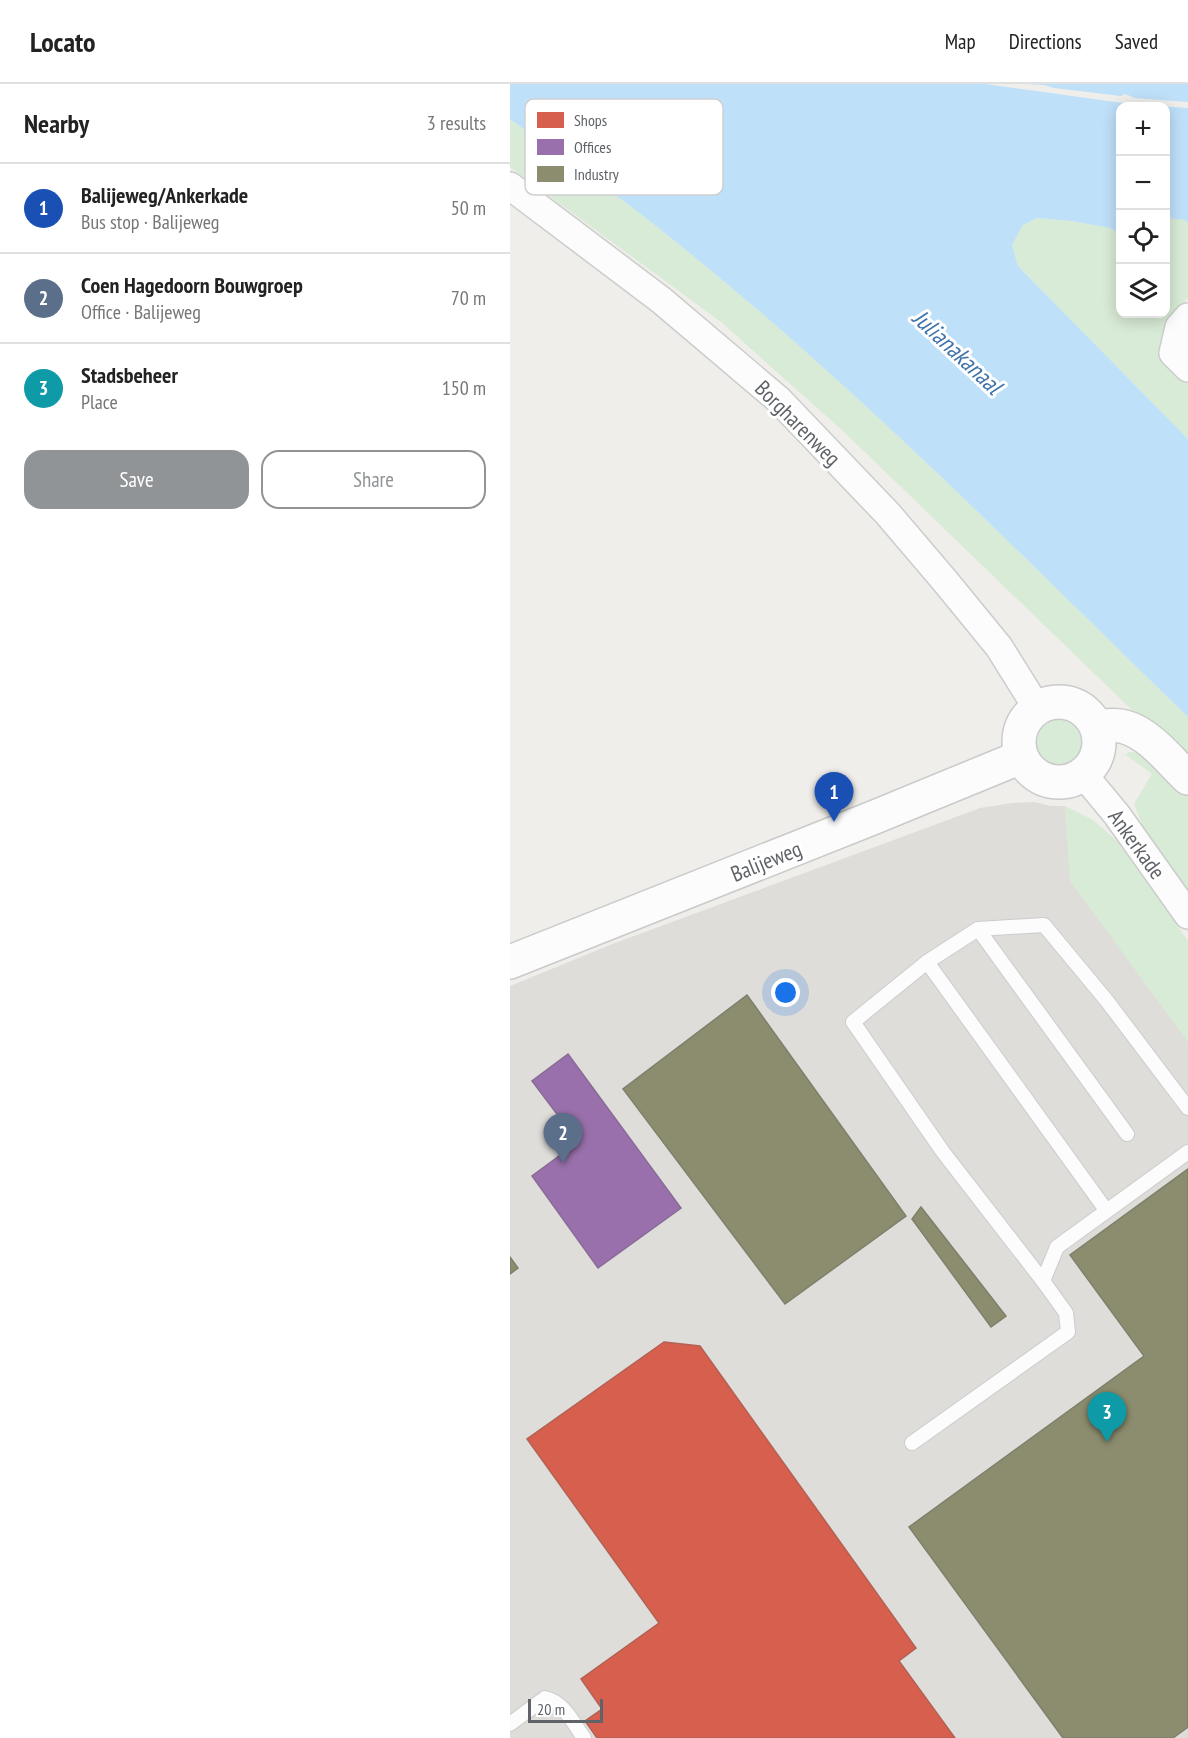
<!DOCTYPE html>
<html lang="en">
<head>
<meta charset="utf-8">
<style>
  :root { --surface:#fff; --page:#f6f6f6; --text:#222; --muted:#767676; --line:#e0e0e0; --accent:#919496 }
  body { margin:0; font-family:"PT Sans Narrow",sans-serif; background:var(--page); color:var(--text) }
  .controls { position:absolute; right:18px; top:18px; display:grid; overflow:hidden; border-radius:12px; box-shadow:0 3px 15px #0003 }
  .controls button { width:54px; height:54px; display:grid; place-items:center; padding:0; border:0; border-bottom:2px solid var(--line); background:var(--surface); color:var(--text); font:30px sans-serif }
  .scale { position:absolute; left:18px; bottom:15px; width:75px; box-sizing:border-box; padding-left:6px; border:3px solid #5f6368; border-top:0; font-size:16px; line-height:21px; white-space:nowrap; color:#5f6368; -webkit-text-stroke:4px #fff; paint-order:stroke }
  .you { position:absolute; left:276px; top:909px; width:21px; height:21px; margin:-15px; border:4px solid #fff; border-radius:50%; background:#1a73e8; box-shadow:0 0 0 9px #1a73e833 }
  .badge { display:grid; place-items:center; width:39px; height:39px; border-radius:50%; background:var(--accent); color:#fff; font-size:20px; font-weight:700 }
  .pin { position:absolute; translate:-50% -50px; filter:drop-shadow(0 2px 3px #0008) }
  .pin::after { content:''; position:absolute; top:32px; width:21px; height:18px; background:inherit; clip-path:polygon(0 0,100% 0,50% 100%) }
  .list { margin:0; padding:0; list-style:none }
  h2 { display:flex; justify-content:space-between; align-items:center; height:78px; margin:0; padding:0 24px; font-size:26px }
  h2 small { font-size:20px; font-weight:400; color:var(--muted) }
  .list li { display:grid; grid-template-columns:39px 1fr auto; gap:18px; align-items:center; box-sizing:border-box; height:90px; padding:0 24px; border-top:2px solid var(--line) }
  .list b { display:block; font-size:22px; white-space:nowrap }
  .list p { margin:0; font-size:20px; white-space:nowrap; color:var(--muted) }
  .list em { font-size:20px; font-style:normal; color:var(--muted) }
  .actions { display:flex; gap:12px; padding:18px 24px }
  .actions a { flex:1; padding:14px 0; border:2px solid var(--accent); border-radius:18px; text-align:center; font-size:21px; color:var(--accent) }
  .actions .main { background:var(--accent); color:#fff }
  .icon { flex:none; width:33px; height:33px; fill:none; stroke:currentColor; stroke-width:2; stroke-linecap:round; stroke-linejoin:round }
  .map { position:relative; flex:none; width:678px; height:1654px; overflow:hidden }
  header { display:flex; align-items:center; gap:36px; box-sizing:border-box; height:84px; padding:0 30px; background:var(--surface); border-bottom:2px solid var(--line) }
  header strong { font-size:28px }
  nav { display:flex; gap:33px; margin-inline-start:auto; font-size:21px }
  main { display:flex }
  aside { flex:1; background:var(--surface) }
  .map>svg:first-child { display:block }
</style>
</head>
<body>
<header>
<strong>Locato</strong>
<nav><a>Map</a><a>Directions</a><a>Saved</a></nav>
</header>
<main>
<aside>
<h2>Nearby<small>3 results</small></h2>
<ul class="list">
<li><span class="badge" style="background:#1a4fb4">1</span><div><b>Balijeweg/Ankerkade</b><p>Bus stop · Balijeweg</p></div><em>50 m</em></li>
<li><span class="badge" style="background:#5c6f8a">2</span><div><b>Coen Hagedoorn Bouwgroep</b><p>Office · Balijeweg</p></div><em>70 m</em></li>
<li><span class="badge" style="background:#0f9aa8">3</span><div><b>Stadsbeheer</b><p>Place</p></div><em>150 m</em></li>
</ul>
<div class="actions"><a class="main">Save</a><a>Share</a></div>
</aside>
<div class="map">
<svg width="678" height="1654" viewBox="0 0 678 1654">
  <rect width="100%" height="100%" fill="#efeeea"/>
  <!-- industrial -->
  <polygon fill="#dfddda" points="524,718 541,722 555,722 678,874 678,1654 0,1654 0,902 105,859 470,724 502,719"/>
  <!-- green -->
  <g fill="#d8ebd6">
    <path d="M0 35C54 75 110 112 161 154 345 301 510 470 678 633V680L333 347 211 238 0 83Z"/>
    <polygon points="527,134 562,137 600,144 610,150 610,230 656,230 656,134 675,136 678,139 678,214 658,236 650,266 678,294 678,355 508,182 502,161 513,141"/>
    <circle cx="549" cy="658" r="27"/>
    <path d="M619 668C642 667 663 696 678 711V807L634 745 624 720 642 690 616 671Z"/>
    <polygon points="555,722 583,736 606,756 678,857 678,958 560,797"/>
  </g>
  <!-- water -->
  <g fill="#bfe0f9">
    <path d="M0 0H475L620 20 678 24V139L675 136 656 134V22H610V150L600 144 562 137 527 134 513 141 502 161 508 182 678 355V633C510 470 345 301 161 154 110 112 54 75 0 35Z"/>
    <polygon points="517,0 678,0 678,18 625,14 615,10 611,12 544,4 534,1"/>
  </g>
  <!-- shops -->
  <polygon fill="#d6604d" stroke="#b26155" stroke-width="1.5" points="154,1258 190,1262 406,1564 389,1577 445,1654 87,1654 75,1637 92,1625 71,1595 149,1539 17,1355"/>
  <!-- offices -->
  <polygon fill="#9970ab" stroke="#886c97" stroke-width="1.5" points="58,970 171,1124 88,1184 22,1092 68,1058 22,997"/>
  <!-- industry -->
  <g fill="#8c8c6e" stroke="#7e806c" stroke-width="1.5">
    <polygon points="237,911 396,1132 275,1220 113,1005"/>
    <polygon points="678,1085 678,1643 663,1654 553,1654 399,1443 634,1272 560,1171"/>
    <polygon points="411,1123 496,1232 481,1243 402,1135"/>
    <polygon points="0,1173 8,1184 0,1190"/>
  </g>
  <g fill="none" stroke-linecap="round" stroke-linejoin="round">
    <!-- lane casing -->
    <g stroke="#cbcccc" stroke-width="16">
      <g id="lane">
        <polyline points="468,845 617,1050"/>
        <polyline points="417,878 343,938 433,1068 533,1197"/>
        <polyline points="596,1126 417,878 468,845 534,841 597,917 678,1024"/>
        <polyline points="402,1359 558,1248 556,1229 533,1197 547,1163 678,1068"/>
        <path d="M0 1640 35 1614C54 1618 63 1639 74 1654"/>
      </g>
    </g>
    <!-- street casing -->
    <g stroke="#cbcccc" stroke-width="30">
      <g id="street">
        <polyline points="0,102 151,216 269,316 378,430 435,497 489,563 527,624"/>
        <polyline points="678,233 669,243 663,269 678,284"/>
        <polyline points="573,690 607,731 678,831"/>
      </g>
    </g>
    <!-- secondary casing -->
    <g stroke="#cacacb" stroke-width="36">
      <g id="secondary">
        <circle cx="549" cy="658" r="40"/>
        <path d="M587 643C596 642 606 640 615 643 640 650 660 677 678 694"/>
        <polyline points="0,878 360,735 511,673"/>
      </g>
    </g>
    <!-- lane -->
    <use href="#lane" stroke="#fdfcfc" stroke-width="14"/>
    <!-- street -->
    <use href="#street" stroke="#fdfcfc" stroke-width="27"/>
    <!-- secondary -->
    <use href="#secondary" stroke="#fdfcfc" stroke-width="33"/>
  </g>
  <g text-anchor="middle" stroke-width="6" stroke-linejoin="round" paint-order="stroke">
    <!-- street labels -->
    <g font-size="22" fill="#5f6368" stroke="#fff">
      <text transform="translate(288 339) rotate(45)" y="8">Borgharenweg</text>
      <text transform="translate(627 760) rotate(54)" y="8">Ankerkade</text>
      <text transform="translate(256 777) rotate(-22)" y="8">Balijeweg</text>
    </g>
    <!-- water labels -->
    <g font-size="24" font-style="italic" fill="#4174aa" stroke="#fff">
      <text transform="translate(447 268) rotate(43)" y="8">Julianakanaal</text>
    </g>
  </g>
  <!-- legend -->
  <rect x="15" y="15" width="198" height="96" rx="9" fill="#fff" stroke="#cfd0d2" stroke-width="1.5"/>
  <rect x="27" y="28" width="27" height="16" fill="#d6604d"/>
  <rect x="27" y="55" width="27" height="16" fill="#9970ab"/>
  <rect x="27" y="82" width="27" height="16" fill="#8c8c6e"/>
  <g font-size="16" fill="#5f6368">
    <text x="64" y="42">Shops</text>
    <text x="64" y="69">Offices</text>
    <text x="64" y="96">Industry</text>
  </g>
</svg>
<div class="controls">
<button>+</button>
<button>−</button>
<button><svg class="icon" aria-label="locate" viewBox="0 0 24 24"><circle cx="12" cy="12" r="6"/><path d="M12 2v4M12 18v4M2 12h4M18 12h4"/></svg></button>
<button><svg class="icon" aria-label="layers" viewBox="0 0 24 24"><path d="M12 4l9 5-9 5-9-5zM3 14l9 5 9-5"/></svg></button>
</div>
<div class="scale">20 m</div>
<div class="you"></div>
<div class="pin badge" style="left:324px;top:738px;background:#1a4fb4">1</div>
<div class="pin badge" style="left:53px;top:1079px;background:#5c6f8a">2</div>
<div class="pin badge" style="left:597px;top:1358px;background:#0f9aa8">3</div>
</div>
</main>
</body>
</html>
